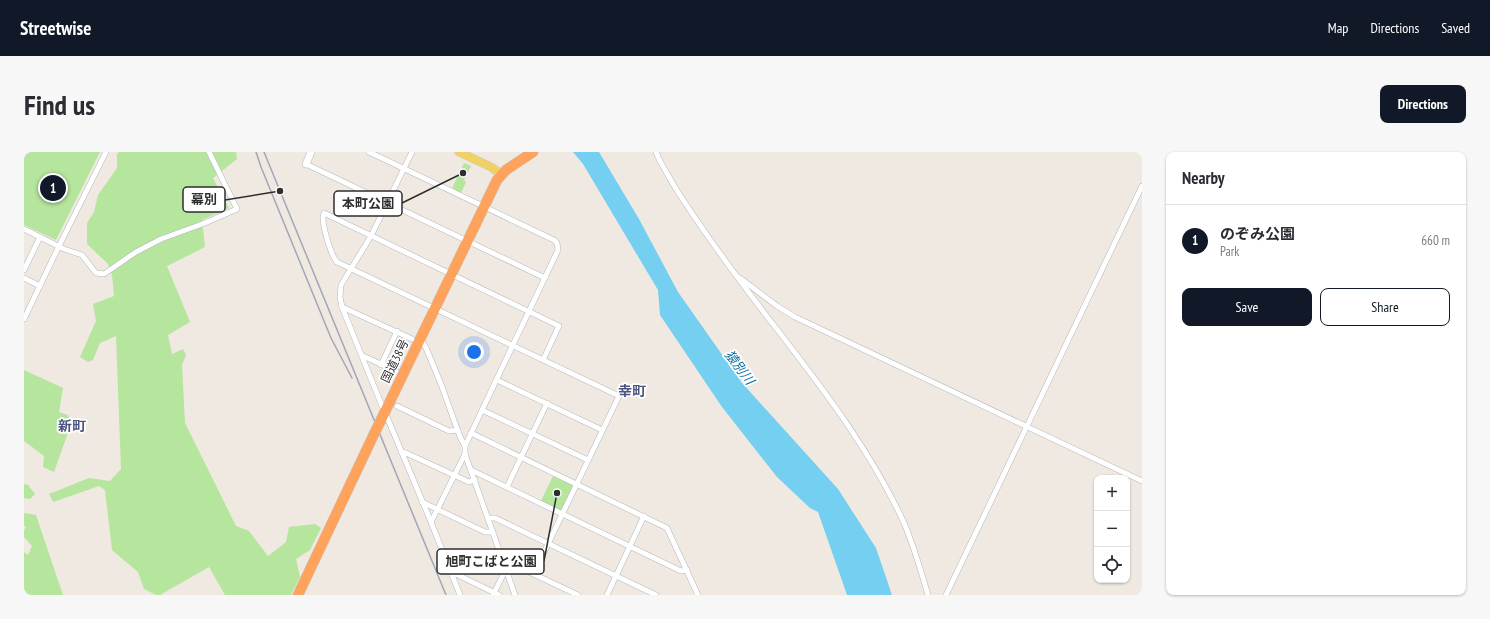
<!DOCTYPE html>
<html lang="en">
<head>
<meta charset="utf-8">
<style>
  :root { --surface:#fff; --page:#f7f7f7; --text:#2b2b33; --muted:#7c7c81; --line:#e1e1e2; --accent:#111827 }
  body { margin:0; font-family:"PT Sans Narrow","Noto Sans JP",sans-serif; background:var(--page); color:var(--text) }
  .controls { position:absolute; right:12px; bottom:12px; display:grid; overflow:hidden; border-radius:8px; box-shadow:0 1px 3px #0004 }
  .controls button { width:36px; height:36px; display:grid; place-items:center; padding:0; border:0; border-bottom:1px solid var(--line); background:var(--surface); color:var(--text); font:20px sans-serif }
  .you { position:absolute; left:450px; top:200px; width:14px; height:14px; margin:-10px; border:3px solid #fff; border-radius:50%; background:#1a73e8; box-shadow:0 0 0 6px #1a73e833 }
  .badge { display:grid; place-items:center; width:26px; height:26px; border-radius:50%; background:var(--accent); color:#fff; font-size:13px; font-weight:700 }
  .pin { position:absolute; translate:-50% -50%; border:2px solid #fff; box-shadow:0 1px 4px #0006 }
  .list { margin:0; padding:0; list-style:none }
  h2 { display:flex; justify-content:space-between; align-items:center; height:52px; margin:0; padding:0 16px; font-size:17px }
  h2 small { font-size:13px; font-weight:400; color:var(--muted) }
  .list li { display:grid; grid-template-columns:26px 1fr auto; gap:12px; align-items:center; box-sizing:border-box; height:72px; padding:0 16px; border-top:1px solid var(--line) }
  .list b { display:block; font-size:15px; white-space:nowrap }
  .list p { margin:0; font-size:13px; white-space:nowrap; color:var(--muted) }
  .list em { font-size:13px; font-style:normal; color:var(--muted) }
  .actions { display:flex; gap:8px; padding:12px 16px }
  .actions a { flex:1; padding:9px 0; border:1px solid var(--accent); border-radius:8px; text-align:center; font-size:14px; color:var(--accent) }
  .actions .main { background:var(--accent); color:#fff }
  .icon { flex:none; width:22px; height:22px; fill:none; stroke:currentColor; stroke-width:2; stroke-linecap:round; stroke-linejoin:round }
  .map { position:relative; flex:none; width:1118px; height:443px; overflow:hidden; border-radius:8px }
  header { display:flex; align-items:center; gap:24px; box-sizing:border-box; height:56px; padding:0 20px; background:var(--accent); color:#fff }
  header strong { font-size:19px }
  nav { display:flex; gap:22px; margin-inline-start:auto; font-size:14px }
  .intro { display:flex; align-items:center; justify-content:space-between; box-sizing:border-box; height:96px; padding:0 24px }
  h1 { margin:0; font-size:28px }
  .button { padding:10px 18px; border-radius:8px; background:var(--accent); color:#fff; font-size:14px; font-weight:700 }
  main { display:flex; gap:24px; padding:0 24px }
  aside { flex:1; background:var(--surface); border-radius:8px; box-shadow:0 1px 3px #0004 }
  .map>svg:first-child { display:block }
</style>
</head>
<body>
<header>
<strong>Streetwise</strong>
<nav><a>Map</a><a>Directions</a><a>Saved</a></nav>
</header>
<div class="intro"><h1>Find us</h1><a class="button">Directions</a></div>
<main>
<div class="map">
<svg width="1118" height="443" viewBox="0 0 1118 443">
  <rect width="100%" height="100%" fill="#efe9e1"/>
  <!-- green -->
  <g fill="#b6e59e">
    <polygon points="0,0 76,0 32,88 0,73"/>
    <polygon points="95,0 212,0 213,7 189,26 205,56 178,68 181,95 143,114 166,170 144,183 148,202 159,197 162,203 158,213 161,271 212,374 225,379 244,404 262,390 265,375 291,372 297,376 286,398 272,407 276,425 267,443 201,443 185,415 136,443 132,443 120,437 114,420 88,398 81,338 75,334 29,350 25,342 65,326 86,329 97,317 92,184 76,191 69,208 64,210 56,205 72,169 69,152 90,144 88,123 84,112 63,92 63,71 70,60 74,43 93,16 93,2"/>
    <polygon points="440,11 447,14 440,28 442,30 437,41 428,36"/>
    <polygon points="0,218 39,236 35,260 44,263 47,272 30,320 19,315 20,304 0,289"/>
    <polygon points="529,324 550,334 538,359 517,349"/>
    <polygon points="0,332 4,333 11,342 6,347 0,346"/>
    <polygon points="0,361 12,363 39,443 0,443 0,400 4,403 8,394 0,385 0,378 2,375 0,374"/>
  </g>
  <!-- water -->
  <polygon fill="#75cff0" points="549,0 575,0 615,67 654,140 718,231 814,337 852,396 868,443 823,443 794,360 786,356 753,325 698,255 636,163 634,138 559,12"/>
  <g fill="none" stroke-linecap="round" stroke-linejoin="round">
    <!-- street casing -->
    <g stroke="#b4b7c1" stroke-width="6">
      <g id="street">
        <polyline points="345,0 530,88 533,91 534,98 441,294"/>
        <path d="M632 0C636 11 643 21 649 32 668 63 689 92 711 122 770 202 838 279 880 371 890 394 897 419 904 443"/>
        <polyline points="282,12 521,126"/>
        <polyline points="0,77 40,97 58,103 72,121 80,122 112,100 137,87 181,71 213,57 185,0"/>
        <polyline points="0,118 16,85"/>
        <polyline points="0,126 16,134"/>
        <polyline points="716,126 753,154 771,165 1118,329"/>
        <polyline points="318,155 388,187"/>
        <polyline points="0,167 35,94 82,0"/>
        <polyline points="396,186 402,196 417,232 436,285 441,294 441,302 491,443"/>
        <polyline points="339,204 372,219"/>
        <polyline points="357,213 373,179"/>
        <polyline points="473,228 578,278"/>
        <polyline points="358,254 318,155 316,145 317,133 347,84 388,0"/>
        <polyline points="373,254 425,279 434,278"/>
        <polyline points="458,258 564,308"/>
        <polyline points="363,265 407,370 436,443"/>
        <polyline points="447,281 643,376 674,443"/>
        <polyline points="377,300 382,301 445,330 451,328"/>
        <polyline points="447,318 657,419 663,418"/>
        <polyline points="483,335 523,251"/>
        <polyline points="398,350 461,380 469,380"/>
        <polyline points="464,366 471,366 632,443"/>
        <polyline points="407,370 441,302"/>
        <polyline points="480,411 486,411 554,443"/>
        <path d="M510 421 595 244 313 110C307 103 296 69 300 61L535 174 519 208"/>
        <polyline points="428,423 432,422 475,443"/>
        <polyline points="469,443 482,417"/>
        <polyline points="583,443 620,364"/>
        <polyline points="922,443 1118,34"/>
      </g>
    </g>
    <!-- secondary casing -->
    <g stroke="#b4b7c1" stroke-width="8">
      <polyline id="secondary" points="282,12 287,0"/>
    </g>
    <!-- primary casing -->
    <g stroke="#c9c9c9" stroke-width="9">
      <polyline id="primary" points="435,0 467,15 477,22"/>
    </g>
    <!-- highway casing -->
    <g stroke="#c9c9c9" stroke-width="11">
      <g id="highway">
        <polyline points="357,268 473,28 482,18 509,0"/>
        <polyline points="274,443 350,282"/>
      </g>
    </g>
    <!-- street -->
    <use href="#street" stroke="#fff" stroke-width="5"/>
    <!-- secondary -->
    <use href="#secondary" stroke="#fff" stroke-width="7"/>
    <!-- primary -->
    <use href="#primary" stroke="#f2d163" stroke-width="8"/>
    <!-- highway -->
    <use href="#highway" stroke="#ffa35c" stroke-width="10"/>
    <!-- rail -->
    <g stroke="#a3a6b8" stroke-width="1.5">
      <polyline points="232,0 237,15 307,186 328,226"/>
      <polyline points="240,0 422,443"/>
    </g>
    <!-- highway-bridge casing -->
    <g stroke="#c9c9c9" stroke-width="11" stroke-linecap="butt">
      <polyline id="highway-bridge" points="350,282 357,268"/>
    </g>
    <!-- highway-bridge -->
    <use href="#highway-bridge" stroke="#ffa35c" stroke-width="10"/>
  </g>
  <g text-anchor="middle" stroke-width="3.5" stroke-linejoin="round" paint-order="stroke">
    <!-- street labels -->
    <g font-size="12" fill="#2e2e2e" stroke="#fff">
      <text transform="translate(371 209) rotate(-64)" y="4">国道38号</text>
    </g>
    <!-- water labels -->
    <g font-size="13" font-style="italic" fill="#0d6fa3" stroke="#fff">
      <text transform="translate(716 215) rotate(53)" y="5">猿別川</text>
    </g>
    <!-- quarter labels -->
    <g font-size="14" font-weight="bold" fill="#4d5680" stroke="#fff">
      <text x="608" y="244">幸町</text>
      <text x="48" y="279">新町</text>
    </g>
  </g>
  <!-- callouts -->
  <path fill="none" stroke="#2e2e2e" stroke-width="1.5" d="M256 39L201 48M439 21L378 51M533 341L520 409"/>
  <g fill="#2e2e2e" stroke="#fff" stroke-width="1.5">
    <circle cx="256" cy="39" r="4"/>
    <circle cx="439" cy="21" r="4"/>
    <circle cx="533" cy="341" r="4"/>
  </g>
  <g fill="#fff" stroke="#2e2e2e" stroke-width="1.5">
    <rect x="159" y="35" width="42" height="25" rx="4"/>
    <rect x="310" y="39" width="68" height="25" rx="4"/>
    <rect x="413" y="397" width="107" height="25" rx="4"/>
  </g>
  <g font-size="13" text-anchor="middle" font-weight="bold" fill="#2e2e2e">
    <text x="180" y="52">幕別</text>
    <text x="344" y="56">本町公園</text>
    <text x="467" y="414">旭町こばと公園</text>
  </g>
</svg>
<div class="controls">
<button>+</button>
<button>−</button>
<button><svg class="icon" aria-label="locate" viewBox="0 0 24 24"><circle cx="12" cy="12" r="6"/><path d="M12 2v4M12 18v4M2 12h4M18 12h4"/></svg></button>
</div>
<div class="you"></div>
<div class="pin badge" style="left:29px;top:36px">1</div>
</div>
<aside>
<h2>Nearby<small></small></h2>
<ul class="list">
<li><span class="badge">1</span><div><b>のぞみ公園</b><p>Park</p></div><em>660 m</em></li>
</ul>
<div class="actions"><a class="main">Save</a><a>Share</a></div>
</aside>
</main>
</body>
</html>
